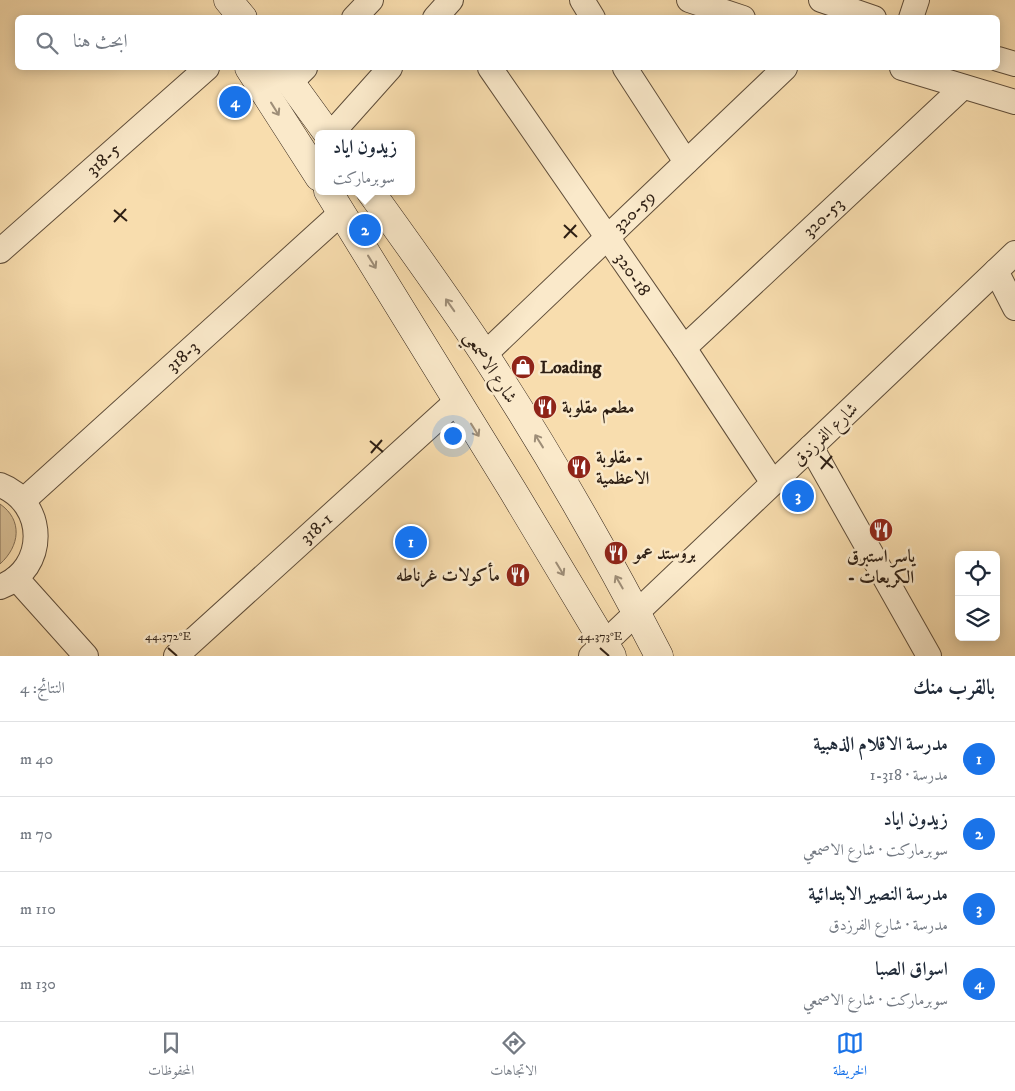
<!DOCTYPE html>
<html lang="ar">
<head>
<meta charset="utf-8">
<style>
  :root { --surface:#fff; --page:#f2f2f3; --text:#1f2937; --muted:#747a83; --line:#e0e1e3; --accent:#1a73e8 }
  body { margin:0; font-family:"IM FELL DW Pica",Amiri,serif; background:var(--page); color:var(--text); direction:rtl }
  .controls { position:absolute; right:15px; bottom:15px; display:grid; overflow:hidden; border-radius:8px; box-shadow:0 2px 12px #0003 }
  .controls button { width:45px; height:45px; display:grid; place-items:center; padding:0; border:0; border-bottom:1px solid var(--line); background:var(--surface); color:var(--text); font:25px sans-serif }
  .you { position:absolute; left:452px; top:435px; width:18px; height:18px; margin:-12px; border:4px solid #fff; border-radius:50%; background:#1a73e8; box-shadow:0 0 0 8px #1a73e833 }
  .badge { display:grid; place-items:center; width:32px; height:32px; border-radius:50%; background:var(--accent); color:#fff; font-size:16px; font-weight:700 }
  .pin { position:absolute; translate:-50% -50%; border:2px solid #fff; box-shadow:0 1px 5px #0006 }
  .popup { position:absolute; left:315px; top:130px; width:100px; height:65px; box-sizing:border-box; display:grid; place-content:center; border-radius:8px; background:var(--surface); filter:drop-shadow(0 1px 4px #0005); font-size:16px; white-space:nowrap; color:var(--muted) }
  .popup b { font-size:19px; color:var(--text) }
  .popup::after { content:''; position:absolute; left:50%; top:100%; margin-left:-10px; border:10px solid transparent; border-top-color:var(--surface) }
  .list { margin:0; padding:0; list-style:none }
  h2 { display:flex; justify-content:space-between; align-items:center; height:65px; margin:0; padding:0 20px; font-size:21px }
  h2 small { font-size:16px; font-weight:400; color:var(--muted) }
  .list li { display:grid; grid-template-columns:32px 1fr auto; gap:15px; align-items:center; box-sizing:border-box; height:75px; padding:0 20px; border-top:1px solid var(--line) }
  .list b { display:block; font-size:19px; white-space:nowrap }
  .list p { margin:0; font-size:16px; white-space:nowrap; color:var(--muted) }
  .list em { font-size:16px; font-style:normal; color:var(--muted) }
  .icon { flex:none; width:28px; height:28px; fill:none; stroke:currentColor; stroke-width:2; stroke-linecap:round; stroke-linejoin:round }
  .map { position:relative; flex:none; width:1015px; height:656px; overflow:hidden; direction:ltr }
  .search { position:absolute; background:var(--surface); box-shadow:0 2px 12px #0003; left:15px; right:15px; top:15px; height:55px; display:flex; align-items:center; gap:12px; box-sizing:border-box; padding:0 18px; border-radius:8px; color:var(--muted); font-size:19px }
  .sheet { height:365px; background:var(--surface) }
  nav { display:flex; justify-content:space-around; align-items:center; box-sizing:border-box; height:70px; border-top:1px solid var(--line); background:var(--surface); font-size:14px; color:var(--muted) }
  nav a { display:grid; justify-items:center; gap:2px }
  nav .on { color:var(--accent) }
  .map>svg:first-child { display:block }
</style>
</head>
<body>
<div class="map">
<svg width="1015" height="656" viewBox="0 0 1015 656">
  <rect width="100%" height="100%" fill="#f8ddae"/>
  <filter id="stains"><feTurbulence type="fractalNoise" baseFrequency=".004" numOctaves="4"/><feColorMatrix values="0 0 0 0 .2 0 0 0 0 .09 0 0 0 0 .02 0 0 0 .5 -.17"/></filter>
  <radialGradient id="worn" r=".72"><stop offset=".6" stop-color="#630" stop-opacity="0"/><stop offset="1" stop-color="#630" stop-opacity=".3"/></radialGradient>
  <!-- green -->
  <path fill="#d6bd94" stroke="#826e54" d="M0 504C23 520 20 546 0 564Z"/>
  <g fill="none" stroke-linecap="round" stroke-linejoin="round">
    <!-- street casing -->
    <g stroke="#604e3a" stroke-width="26">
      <g id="street">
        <polyline points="582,0 593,18"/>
        <polyline points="689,0 743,18"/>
        <polyline points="821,0 874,18"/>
        <polyline points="354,18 371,0"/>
        <polyline points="435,18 451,0"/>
        <polyline points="911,18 917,0"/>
        <polyline points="998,59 1015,64"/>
        <polyline points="490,68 684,348 773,483"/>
        <polyline points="625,68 686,162"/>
        <polyline points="902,68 1015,102"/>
        <polyline points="291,82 305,68"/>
        <polyline points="331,134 390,68"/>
        <polyline points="0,251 207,68"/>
        <polyline points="996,271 1015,308"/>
        <polyline points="684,348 963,87"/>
        <polyline points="484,355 785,68"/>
        <polyline points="811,447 929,656"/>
        <path d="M0 485C47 503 48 569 0 587"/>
        <polyline points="24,500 341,213"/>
        <polyline points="16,578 86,656"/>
        <polyline points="176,656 457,401"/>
        <polyline points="591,656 1015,253"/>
      </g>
    </g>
    <!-- secondary casing -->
    <g stroke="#2e1f14" stroke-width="29">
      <g id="secondary">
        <polyline points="228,0 243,18"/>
        <polyline points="249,68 319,177"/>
        <polyline points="280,68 328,134"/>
        <polyline points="328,191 513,491 612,656"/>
        <path d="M370 191C409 245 448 299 485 355 548 452 606 553 659 656"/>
      </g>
    </g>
    <!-- street -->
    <use href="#street" stroke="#fae9ca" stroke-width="24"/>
    <!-- secondary -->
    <use href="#secondary" stroke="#fae9ca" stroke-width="28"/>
  </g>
  <!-- one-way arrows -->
  <defs><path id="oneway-shaft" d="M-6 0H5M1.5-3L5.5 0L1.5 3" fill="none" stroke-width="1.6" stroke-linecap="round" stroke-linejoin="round" transform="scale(1.25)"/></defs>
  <g stroke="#9e8e78">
    <use href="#oneway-shaft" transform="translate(275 109) rotate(58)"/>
    <use href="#oneway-shaft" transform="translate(372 262) rotate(58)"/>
    <use href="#oneway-shaft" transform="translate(450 305) rotate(-125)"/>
    <use href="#oneway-shaft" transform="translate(475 430) rotate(58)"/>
    <use href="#oneway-shaft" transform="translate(539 441) rotate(-122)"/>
    <use href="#oneway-shaft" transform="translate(560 569) rotate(59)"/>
    <use href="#oneway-shaft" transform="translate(619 582) rotate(-120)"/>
  </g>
  <!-- ticks -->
  <path fill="none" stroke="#2e1f14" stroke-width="2" d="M114 210 127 221M114 222 126 209M564 225 577 237M564 238 576 225M370 441 383 452M371 453 382 440M820 456 833 468M821 469 832 456M168 648 177 656M600 648 609 656"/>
  <!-- icons -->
  <defs>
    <g id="shop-disc" transform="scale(1.25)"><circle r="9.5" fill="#8f2418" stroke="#fae9ca"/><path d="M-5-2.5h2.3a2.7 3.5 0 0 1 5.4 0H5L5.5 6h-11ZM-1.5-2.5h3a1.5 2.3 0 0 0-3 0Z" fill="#fff"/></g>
    <g id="restaurant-disc" transform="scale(1.25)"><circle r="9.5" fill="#8f2418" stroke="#fae9ca"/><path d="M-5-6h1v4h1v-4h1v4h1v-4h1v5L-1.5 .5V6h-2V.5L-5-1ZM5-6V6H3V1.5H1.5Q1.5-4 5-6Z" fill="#fff"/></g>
  </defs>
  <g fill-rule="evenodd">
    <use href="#shop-disc" x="523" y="367"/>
    <use href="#restaurant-disc" x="545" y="407"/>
    <use href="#restaurant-disc" x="579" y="467"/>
    <use href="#restaurant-disc" x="881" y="530"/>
    <use href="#restaurant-disc" x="616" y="553"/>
    <use href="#restaurant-disc" x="518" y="575"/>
  </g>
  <g text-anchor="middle" stroke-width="5" stroke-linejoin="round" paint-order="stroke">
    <!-- street labels -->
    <g font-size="18" fill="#2e1f14" stroke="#fae9ca">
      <text transform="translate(103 159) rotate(-42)" y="6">318-5</text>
      <text transform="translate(634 211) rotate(-44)" y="6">320-59</text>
      <text transform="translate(823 217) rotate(-43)" y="6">320-53</text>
      <text transform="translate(633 274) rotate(55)" y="6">320-18</text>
      <text transform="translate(182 356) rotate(-42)" y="6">318-3</text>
      <text transform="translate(491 367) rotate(57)" y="6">شارع الاصمعي</text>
      <text transform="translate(825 434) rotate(-44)" y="6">شارع الفرزدق</text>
      <text transform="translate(316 528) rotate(-42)" y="6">318-1</text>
    </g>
    <!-- poi labels -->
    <g font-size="18" font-weight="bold" fill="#2e1f14" stroke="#fae9ca" text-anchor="start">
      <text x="540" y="373">Loading</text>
      <text x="562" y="413">مطعم مقلوبة</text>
      <text x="596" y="463">مقلوبة -<tspan x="596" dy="21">الاعظمية</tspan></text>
      <text x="634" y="559">بروستد عمو</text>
      <text x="881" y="562" text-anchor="middle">ياسر استبرق<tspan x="881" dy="21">- الكريعات</tspan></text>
      <text x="500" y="581" text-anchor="end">مأكولات غرناطه</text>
    </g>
  </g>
  <g font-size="12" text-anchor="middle" fill="#2e1f14" stroke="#fae9ca" stroke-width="5" stroke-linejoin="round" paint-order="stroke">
    <text x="168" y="640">44.372°E</text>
    <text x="600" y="640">44.373°E</text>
  </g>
  <rect width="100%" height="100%" filter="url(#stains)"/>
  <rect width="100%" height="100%" fill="url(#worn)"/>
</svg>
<div class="controls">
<button><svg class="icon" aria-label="locate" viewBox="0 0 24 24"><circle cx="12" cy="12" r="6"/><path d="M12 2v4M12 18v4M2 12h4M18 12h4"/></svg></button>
<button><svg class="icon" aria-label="layers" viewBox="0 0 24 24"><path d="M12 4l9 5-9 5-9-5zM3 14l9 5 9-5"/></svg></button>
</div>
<div class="you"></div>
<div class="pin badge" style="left:411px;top:542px">1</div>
<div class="pin badge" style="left:365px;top:230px">2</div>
<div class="popup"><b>زيدون اياد</b>سوبرماركت</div>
<div class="pin badge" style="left:798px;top:496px">3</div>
<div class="pin badge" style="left:235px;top:102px">4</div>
<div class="search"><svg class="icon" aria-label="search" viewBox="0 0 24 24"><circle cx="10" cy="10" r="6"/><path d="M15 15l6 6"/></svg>ابحث هنا</div>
</div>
<section class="sheet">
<h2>بالقرب منك<small>النتائج: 4</small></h2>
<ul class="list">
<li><span class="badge">1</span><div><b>مدرسة الاقلام الذهبية</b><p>مدرسة · 318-1</p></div><em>40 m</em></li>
<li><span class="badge">2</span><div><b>زيدون اياد</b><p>سوبرماركت · شارع الاصمعي</p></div><em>70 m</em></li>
<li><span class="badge">3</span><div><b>مدرسة النصير الابتدائية</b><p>مدرسة · شارع الفرزدق</p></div><em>110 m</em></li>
<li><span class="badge">4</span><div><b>اسواق الصبا</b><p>سوبرماركت · شارع الاصمعي</p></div><em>130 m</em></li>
</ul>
</section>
<nav>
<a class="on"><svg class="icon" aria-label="map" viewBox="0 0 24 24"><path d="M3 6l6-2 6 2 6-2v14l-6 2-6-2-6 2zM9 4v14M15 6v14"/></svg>الخريطة</a>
<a><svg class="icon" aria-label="directions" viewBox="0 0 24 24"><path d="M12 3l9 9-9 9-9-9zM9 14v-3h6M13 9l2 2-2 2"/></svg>الاتجاهات</a>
<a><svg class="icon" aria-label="saved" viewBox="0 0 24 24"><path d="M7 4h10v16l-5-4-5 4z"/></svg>المحفوظات</a>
</nav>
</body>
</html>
